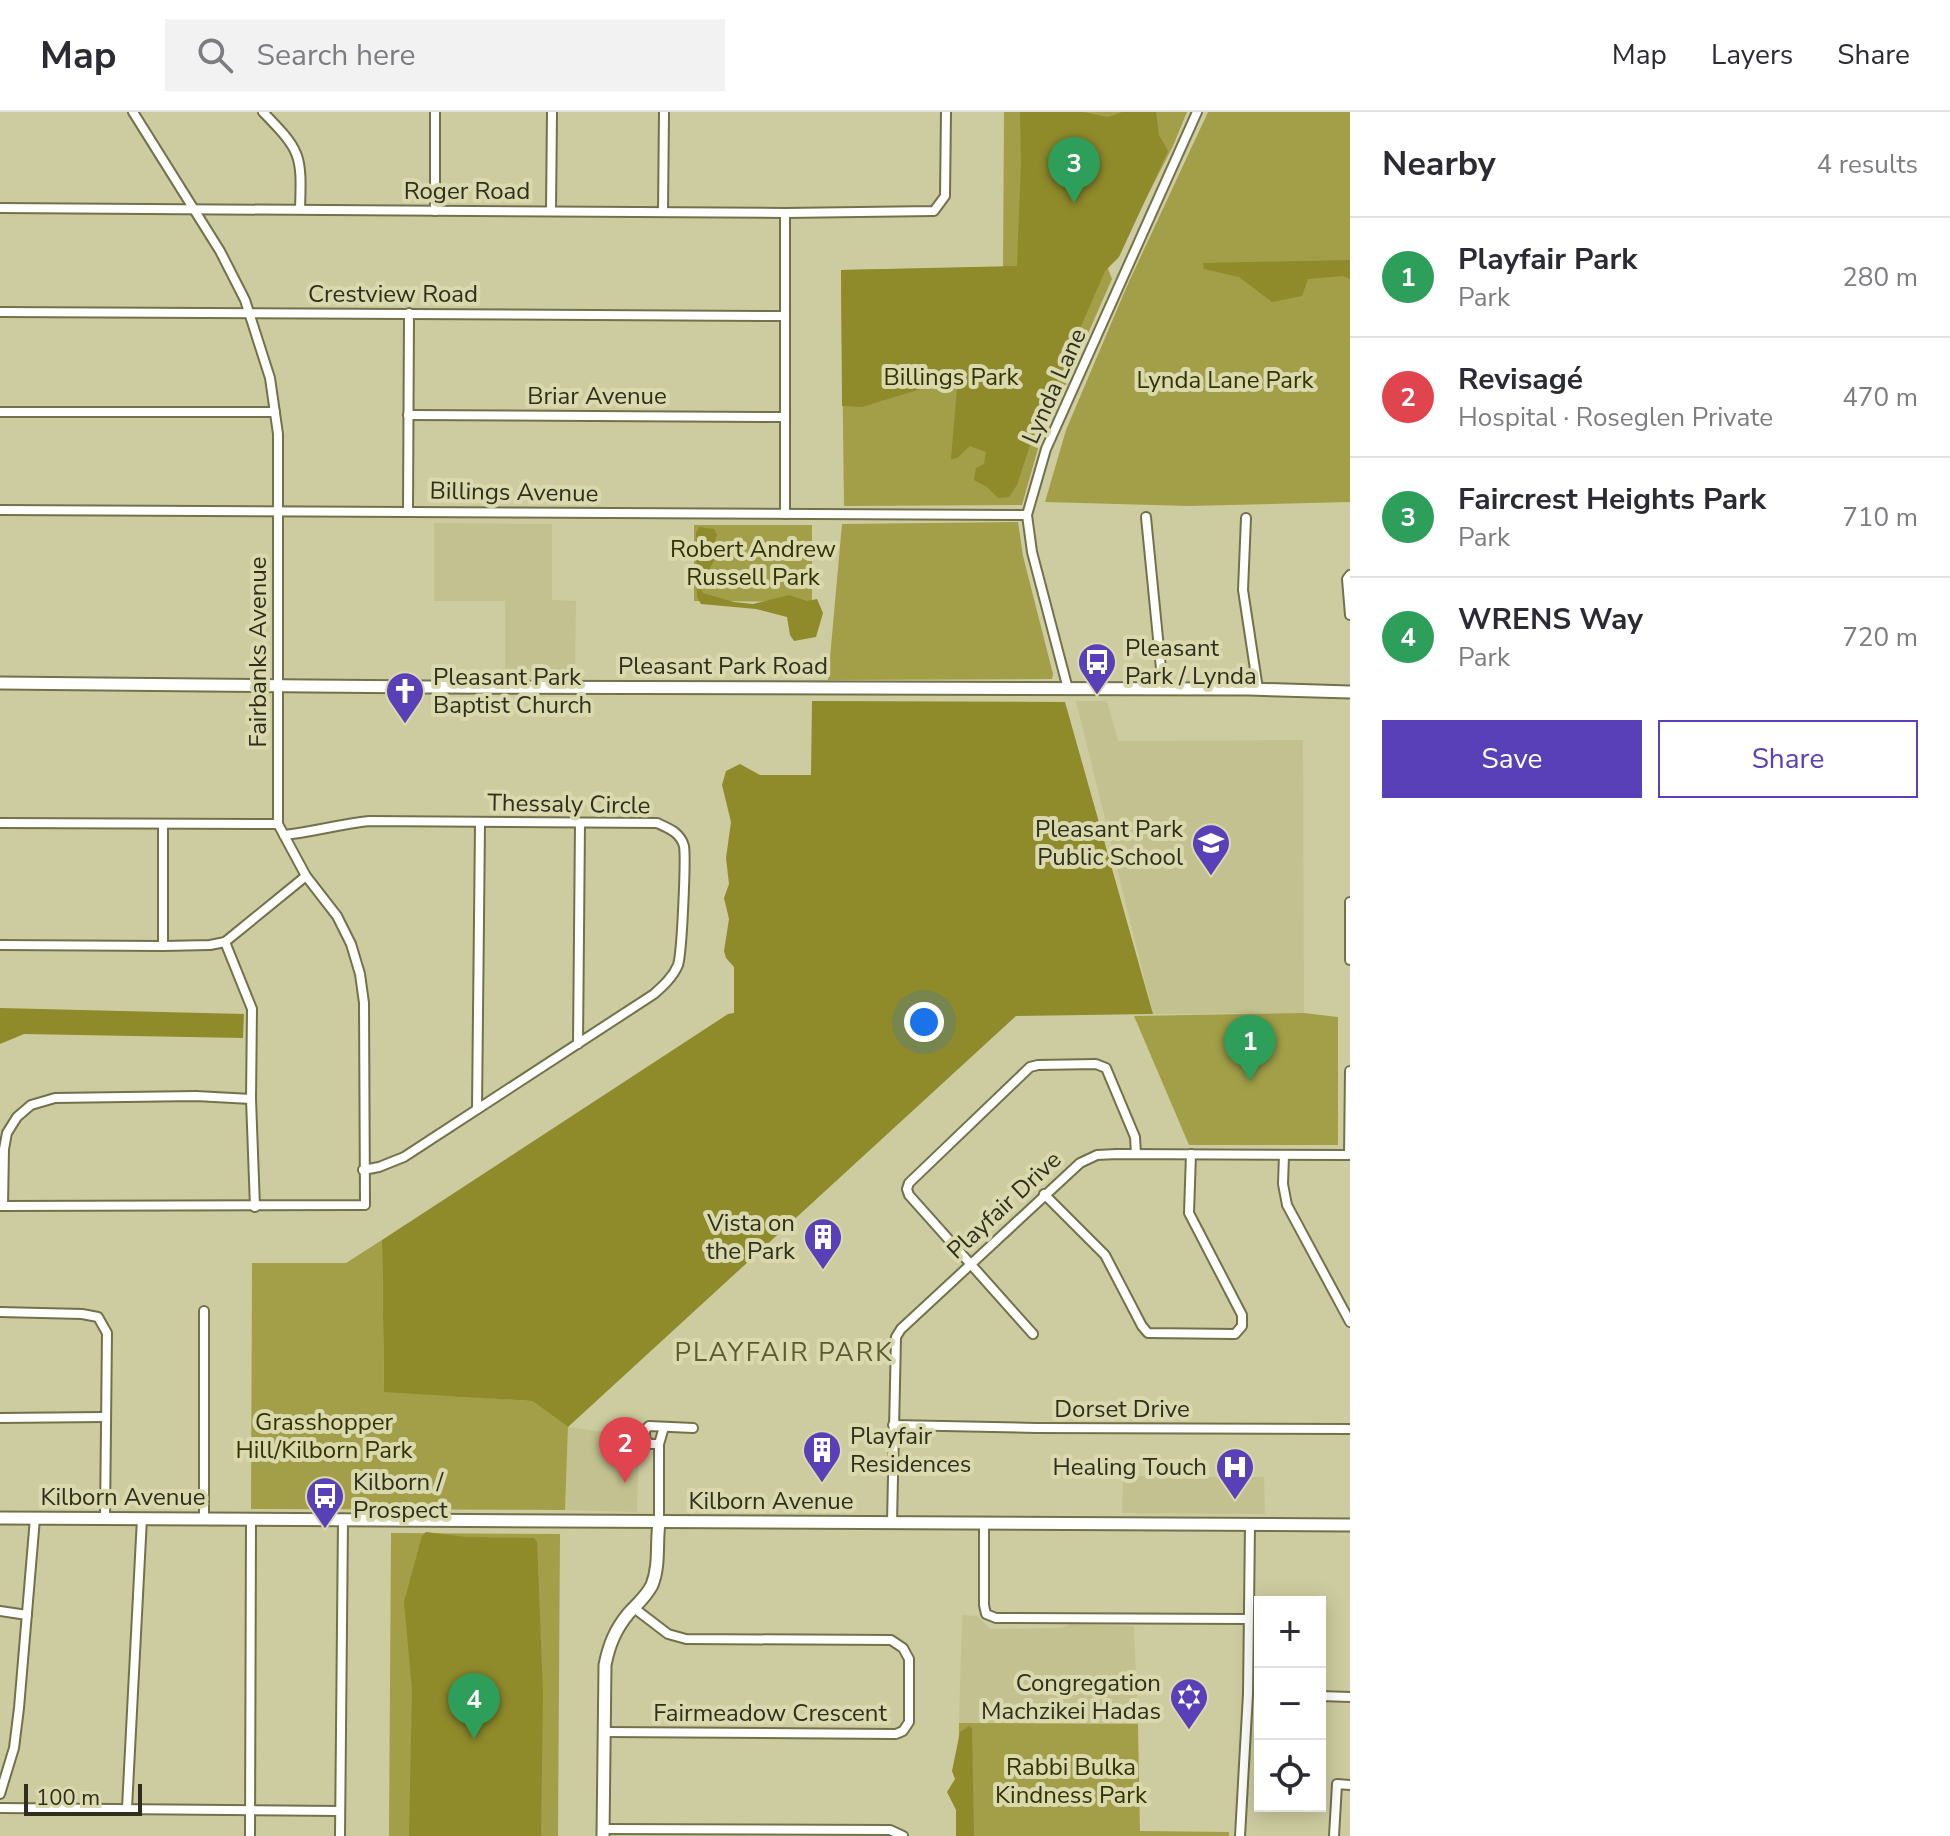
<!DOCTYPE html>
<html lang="en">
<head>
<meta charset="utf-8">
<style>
  :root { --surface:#fff; --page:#f2f2f3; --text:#2b2b33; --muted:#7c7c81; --line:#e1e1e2; --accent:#5940b8 }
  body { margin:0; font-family:"Nunito Sans",sans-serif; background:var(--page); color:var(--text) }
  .controls { position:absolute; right:24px; bottom:24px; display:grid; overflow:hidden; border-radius:0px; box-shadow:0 4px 20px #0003 }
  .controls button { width:72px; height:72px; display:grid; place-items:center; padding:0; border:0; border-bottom:2px solid var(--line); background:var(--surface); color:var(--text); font:40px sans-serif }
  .scale { position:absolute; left:24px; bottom:20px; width:118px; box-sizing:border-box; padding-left:8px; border:4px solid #302f1e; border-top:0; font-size:22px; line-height:28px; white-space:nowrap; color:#302f1e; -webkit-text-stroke:6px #d9d9ad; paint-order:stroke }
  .you { position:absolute; left:924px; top:910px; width:28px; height:28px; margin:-20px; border:6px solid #fff; border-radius:50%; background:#1a73e8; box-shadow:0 0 0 12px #1a73e833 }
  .badge { display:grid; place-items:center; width:52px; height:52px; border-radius:50%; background:var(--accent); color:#fff; font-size:26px; font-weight:700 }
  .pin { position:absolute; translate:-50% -66px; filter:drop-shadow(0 2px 4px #0008) }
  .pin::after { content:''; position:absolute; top:42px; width:28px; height:24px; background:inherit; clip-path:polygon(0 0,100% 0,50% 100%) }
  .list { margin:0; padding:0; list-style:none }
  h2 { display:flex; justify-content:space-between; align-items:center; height:104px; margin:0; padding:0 32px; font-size:34px }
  h2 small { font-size:26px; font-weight:400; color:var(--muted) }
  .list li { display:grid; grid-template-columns:52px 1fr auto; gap:24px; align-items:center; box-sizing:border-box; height:120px; padding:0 32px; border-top:2px solid var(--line) }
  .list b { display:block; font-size:30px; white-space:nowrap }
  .list p { margin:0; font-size:26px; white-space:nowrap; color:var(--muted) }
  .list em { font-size:26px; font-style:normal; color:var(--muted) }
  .actions { display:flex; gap:16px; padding:24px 32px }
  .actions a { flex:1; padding:18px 0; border:2px solid var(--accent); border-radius:0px; text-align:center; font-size:28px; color:var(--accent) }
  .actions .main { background:var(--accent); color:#fff }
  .icon { flex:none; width:44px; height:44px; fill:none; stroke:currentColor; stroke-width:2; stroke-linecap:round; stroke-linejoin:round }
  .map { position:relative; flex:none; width:1350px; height:1724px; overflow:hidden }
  header { display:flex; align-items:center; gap:48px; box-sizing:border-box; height:112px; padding:0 40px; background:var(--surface); border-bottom:2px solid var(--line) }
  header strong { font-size:38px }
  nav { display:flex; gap:44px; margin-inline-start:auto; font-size:28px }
  .search { width:560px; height:72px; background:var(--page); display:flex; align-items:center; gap:20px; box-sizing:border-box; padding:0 28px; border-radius:0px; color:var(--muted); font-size:30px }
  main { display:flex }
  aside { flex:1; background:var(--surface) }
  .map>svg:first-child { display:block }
</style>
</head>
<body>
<header>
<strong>Map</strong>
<div class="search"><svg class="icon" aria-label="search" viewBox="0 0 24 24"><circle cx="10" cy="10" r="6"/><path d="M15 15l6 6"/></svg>Search here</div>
<nav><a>Map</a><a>Layers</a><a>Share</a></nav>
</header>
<main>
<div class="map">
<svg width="1350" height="1724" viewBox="0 0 1350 1724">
  <rect width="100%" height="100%" fill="#cdcca0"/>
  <!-- built -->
  <g fill="#c2c18f">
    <polygon points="434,411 552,412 552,488 576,489 575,564 505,564 505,489 434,489"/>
    <polygon points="1076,589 1107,589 1118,629 1303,628 1304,901 1153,902"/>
    <polygon points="568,1315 639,1325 637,1400 565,1398"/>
    <polygon points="1123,1364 1264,1365 1265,1402 1122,1401"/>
    <polygon points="962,1503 977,1504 990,1517 1061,1516 1071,1512 1134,1514 1138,1612 959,1611"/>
  </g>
  <!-- green -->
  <g fill="#a29f48">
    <polygon points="1004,0 1187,0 1173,34 1114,149 1107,154 1112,167 1039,333 1022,393 844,394 841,158 1003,155"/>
    <polygon points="1208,0 1350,0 1350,390 1189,394 1045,390 1066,318 1127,174"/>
    <polygon points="1018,410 1023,444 1053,562 1052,567 828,568 842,412"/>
    <polygon points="694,413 812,413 812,490 694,489"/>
    <polygon points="1304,901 1338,905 1338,1033 1189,1033 1134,904"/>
    <polygon points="382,1128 384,1279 532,1289 568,1315 565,1398 251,1397 252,1151 346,1151"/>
    <polygon points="391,1421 560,1422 558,1724 389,1724"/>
    <polygon points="959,1611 1138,1612 1140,1719 1229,1720 1229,1724 958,1724"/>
  </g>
  <!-- forest -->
  <g fill="#8f8a2a">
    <polygon points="1020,0 1083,0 1108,5 1122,0 1156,0 1159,23 1168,39 1119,145 1105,159 1032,327 1017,373 1009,385 998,386 987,375 974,368 976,356 984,352 986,340 970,334 957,346 951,347 957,276 924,276 862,295 842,294 841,158 1017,154 1021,52"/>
    <polygon points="1350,148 1350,167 1343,164 1308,167 1302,184 1272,190 1239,165 1204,157 1203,151"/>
    <polygon points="699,415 714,417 717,423 713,434 716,445 700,474 703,481 734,490 753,492 789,483 807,489 817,487 823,501 816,525 794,529 790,523 787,505 756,497 701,492 697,485 696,421"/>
    <polygon points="812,589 1065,590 1153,902 1016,904 568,1315 532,1289 384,1280 382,1128 728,902 734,901 734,855 726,846 724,839 729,807 724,786 729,772 726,746 731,710 722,673 726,659 740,652 760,663 811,663"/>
    <polygon points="0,896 244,902 243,926 24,922 0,932"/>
    <polygon points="426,1420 466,1425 534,1426 537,1430 543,1582 541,1724 409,1724 412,1578 404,1490 422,1424"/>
    <polygon points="969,1614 972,1616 974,1724 956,1724 956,1698 947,1680 955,1667 952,1659 960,1620"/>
  </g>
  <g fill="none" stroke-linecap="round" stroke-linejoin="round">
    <!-- street casing -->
    <g stroke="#737149" stroke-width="12">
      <g id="street">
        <path d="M263 0C301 39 302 42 300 97"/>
        <polyline points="0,96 785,101 934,99 945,84 946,0"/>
        <polyline points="435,99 435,0"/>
        <polyline points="551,99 552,0"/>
        <polyline points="663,100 664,0"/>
        <polyline points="785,101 785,402"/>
        <polyline points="0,200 785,204"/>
        <polyline points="0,300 275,300"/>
        <polyline points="408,303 785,305"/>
        <polyline points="0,398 1027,403"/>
        <polyline points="408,399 409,201"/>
        <polyline points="1146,405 1163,577"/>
        <polyline points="1246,406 1243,478 1258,577"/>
        <polyline points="1350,463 1347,467 1350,503"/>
        <polyline points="1068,577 1032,440 1027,403 1046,337 1197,0"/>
        <polyline points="0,711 278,712"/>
        <path d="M284 723C313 720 340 712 369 709L657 711C668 716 680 720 684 734 686 747 682 841 678 853 673 865 663 874 654 882L404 1045 379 1055 363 1058"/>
        <polyline points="1350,790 1350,848"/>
        <polyline points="225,830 252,897 251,987 255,1095"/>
        <polyline points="0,833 163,834 210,833 225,830 306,764"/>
        <polyline points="163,834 163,712"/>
        <polyline points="578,932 580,711"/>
        <polyline points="477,997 480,712"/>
        <polyline points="1284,1043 1283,1072 1287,1093 1350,1210"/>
        <polyline points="1349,1043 1350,959"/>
        <polyline points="1044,1082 1105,1143 1142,1214 1148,1221 1235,1222 1242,1214 1242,1203 1189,1101 1191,1042"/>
        <polyline points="0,1094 365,1093 364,891 360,862 351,832 337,804 306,764 278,712 278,322 270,266 245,188 220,139 133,0"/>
        <polyline points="3,1094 4,1037 7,1021 17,1005 31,993 55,986 196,984 251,987"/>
        <polyline points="204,1199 204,1407"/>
        <polyline points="0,1200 82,1202 98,1205 107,1221 105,1406"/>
        <polyline points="1033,1222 909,1083 907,1077 909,1071 1030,955 1038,953 1096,952 1106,956 1135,1025 1136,1042"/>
        <polyline points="0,1306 104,1305"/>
        <polyline points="893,1313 1036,1316 1350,1317"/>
        <polyline points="659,1332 650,1332 645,1327 645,1318 649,1314 693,1316"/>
        <polyline points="659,1411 659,1332 664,1315"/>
        <polyline points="892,1411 896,1225 901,1217 1080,1051 1097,1043 1117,1042 1350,1043"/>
        <polyline points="984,1412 984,1493 986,1502 996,1506 1248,1507"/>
        <polyline points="0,1499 27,1503"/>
        <polyline points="1320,1584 1350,1585"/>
        <polyline points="605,1620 896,1622 903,1619 909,1610 909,1547 903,1536 891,1528 686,1527 668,1522 634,1496"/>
        <polyline points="0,1682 14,1636 19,1596 35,1406"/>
        <polyline points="0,1696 340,1699"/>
        <polyline points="127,1696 142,1406"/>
        <polyline points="603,1717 890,1718 903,1724"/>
        <polyline points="250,1724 251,1406"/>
        <polyline points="340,1724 343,1408"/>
        <polyline points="1240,1724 1248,1582 1250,1412"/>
        <polyline points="1334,1724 1337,1672 1350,1673"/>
      </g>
    </g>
    <!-- secondary casing -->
    <g stroke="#737149" stroke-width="15">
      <g id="secondary">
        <polyline points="0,571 427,575 1249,577 1350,580"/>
        <polyline points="0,1406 1350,1413"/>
        <path d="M603 1724 605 1553C609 1533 615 1518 628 1502 637 1492 646 1485 652 1473 660 1453 656 1431 659 1411"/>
      </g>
    </g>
    <!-- street -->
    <use href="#street" stroke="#fff" stroke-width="8"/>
    <!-- secondary -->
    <use href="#secondary" stroke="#fff" stroke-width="11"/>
  </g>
  <!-- icons -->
  <defs>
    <g id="bus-pin" transform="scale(2)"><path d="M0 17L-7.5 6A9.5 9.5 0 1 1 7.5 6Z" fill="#5940b8" stroke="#d9d9ad"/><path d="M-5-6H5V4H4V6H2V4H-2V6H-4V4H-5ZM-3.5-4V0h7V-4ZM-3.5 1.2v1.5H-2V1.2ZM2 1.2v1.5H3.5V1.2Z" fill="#fff"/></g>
    <g id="church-pin" transform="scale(2)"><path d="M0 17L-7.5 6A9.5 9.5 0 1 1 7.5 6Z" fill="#5940b8" stroke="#d9d9ad"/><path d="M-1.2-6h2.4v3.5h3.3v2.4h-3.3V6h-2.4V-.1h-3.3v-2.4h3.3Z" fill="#fff"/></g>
    <g id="school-pin" transform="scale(2)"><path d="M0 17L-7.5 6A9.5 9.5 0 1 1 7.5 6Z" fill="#5940b8" stroke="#d9d9ad"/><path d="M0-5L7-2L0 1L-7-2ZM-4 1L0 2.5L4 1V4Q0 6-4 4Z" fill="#fff"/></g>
    <g id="building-pin" transform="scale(2)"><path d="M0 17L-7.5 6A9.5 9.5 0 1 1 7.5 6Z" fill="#5940b8" stroke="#d9d9ad"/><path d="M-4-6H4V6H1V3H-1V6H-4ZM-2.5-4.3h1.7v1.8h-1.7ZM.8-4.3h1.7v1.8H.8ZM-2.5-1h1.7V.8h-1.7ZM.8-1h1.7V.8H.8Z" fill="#fff"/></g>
    <g id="hospital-pin" transform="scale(2)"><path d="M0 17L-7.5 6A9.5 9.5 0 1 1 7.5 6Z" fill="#5940b8" stroke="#d9d9ad"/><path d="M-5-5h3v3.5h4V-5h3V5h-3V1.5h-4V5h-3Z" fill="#fff"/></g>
    <g id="synagogue-pin" transform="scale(2)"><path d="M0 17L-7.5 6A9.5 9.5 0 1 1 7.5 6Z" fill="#5940b8" stroke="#d9d9ad"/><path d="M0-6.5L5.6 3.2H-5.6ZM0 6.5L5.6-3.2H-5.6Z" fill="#fff"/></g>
  </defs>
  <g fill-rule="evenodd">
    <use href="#bus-pin" x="1097" y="550"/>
    <use href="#church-pin" x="405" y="579"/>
    <use href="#school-pin" x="1211" y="731"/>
    <use href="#building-pin" x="823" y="1125"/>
    <use href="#building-pin" x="822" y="1338"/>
    <use href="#hospital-pin" x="1235" y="1355"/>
    <use href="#bus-pin" x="325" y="1384"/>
    <use href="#synagogue-pin" x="1189" y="1585"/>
  </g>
  <g text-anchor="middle" stroke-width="8" stroke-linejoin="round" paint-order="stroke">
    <!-- street labels -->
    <g font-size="24" fill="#302f1e" stroke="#d9d9ad">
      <text x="467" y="87">Roger Road</text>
      <text x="393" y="190">Crestview Road</text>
      <text transform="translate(1054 274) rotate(-66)" y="8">Lynda Lane</text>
      <text x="597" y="292">Briar Avenue</text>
      <text transform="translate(514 380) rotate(1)" y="8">Billings Avenue</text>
      <text transform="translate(258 540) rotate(-90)" y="8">Fairbanks Avenue</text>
      <text x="723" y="562">Pleasant Park Road</text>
      <text transform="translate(569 692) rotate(1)" y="8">Thessaly Circle</text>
      <text transform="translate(1004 1093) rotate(-43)" y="8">Playfair Drive</text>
      <text x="1122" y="1305">Dorset Drive</text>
      <text x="123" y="1393">Kilborn Avenue</text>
      <text x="771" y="1397">Kilborn Avenue</text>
      <text x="770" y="1609">Fairmeadow Crescent</text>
    </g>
    <!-- park labels -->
    <g font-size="24" fill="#353300" stroke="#d9d9ad">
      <text x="951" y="273">Billings Park</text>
      <text x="1225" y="276">Lynda Lane Park</text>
      <text x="753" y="445">Robert Andrew<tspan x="753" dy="28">Russell Park</tspan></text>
      <text x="324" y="1318">Grasshopper<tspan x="324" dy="28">Hill/Kilborn Park</tspan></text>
      <text x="1071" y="1663">Rabbi Bulka<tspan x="1071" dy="28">Kindness Park</tspan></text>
    </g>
    <!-- poi labels -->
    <g font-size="24" fill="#302f1e" stroke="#d9d9ad" text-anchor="start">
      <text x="1125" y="544">Pleasant<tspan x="1125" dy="28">Park / Lynda</tspan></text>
      <text x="433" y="573">Pleasant Park<tspan x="433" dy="28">Baptist Church</tspan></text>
      <text x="1183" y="725" text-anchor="end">Pleasant Park<tspan x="1183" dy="28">Public School</tspan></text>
      <text x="795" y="1119" text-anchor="end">Vista on<tspan x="795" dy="28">the Park</tspan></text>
      <text x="850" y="1332">Playfair<tspan x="850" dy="28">Residences</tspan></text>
      <text x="1207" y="1363" text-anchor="end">Healing Touch</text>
      <text x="353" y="1378">Kilborn /<tspan x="353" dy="28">Prospect</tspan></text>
      <text x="1161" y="1579" text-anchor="end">Congregation<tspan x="1161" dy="28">Machzikei Hadas</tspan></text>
    </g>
    <!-- neighbourhood labels -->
    <g font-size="26" letter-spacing="2" fill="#5b5a33" stroke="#d9d9ad">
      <text x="784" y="1249">PLAYFAIR PARK</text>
    </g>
  </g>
</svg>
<div class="controls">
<button>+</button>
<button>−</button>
<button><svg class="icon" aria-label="locate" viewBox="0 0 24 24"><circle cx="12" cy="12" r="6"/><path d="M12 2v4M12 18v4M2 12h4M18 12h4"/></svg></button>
</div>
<div class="scale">100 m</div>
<div class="you"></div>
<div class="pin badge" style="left:1250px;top:969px;background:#2e9e5b">1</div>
<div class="pin badge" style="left:625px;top:1371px;background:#e0444e">2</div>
<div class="pin badge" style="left:1074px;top:91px;background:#2e9e5b">3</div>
<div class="pin badge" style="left:474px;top:1627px;background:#2e9e5b">4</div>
</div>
<aside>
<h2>Nearby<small>4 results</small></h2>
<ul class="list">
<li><span class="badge" style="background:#2e9e5b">1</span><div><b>Playfair Park</b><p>Park</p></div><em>280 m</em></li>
<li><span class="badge" style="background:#e0444e">2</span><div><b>Revisagé</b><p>Hospital · Roseglen Private</p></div><em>470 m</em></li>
<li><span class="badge" style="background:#2e9e5b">3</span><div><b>Faircrest Heights Park</b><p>Park</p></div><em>710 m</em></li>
<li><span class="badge" style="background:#2e9e5b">4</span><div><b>WRENS Way</b><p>Park</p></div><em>720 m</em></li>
</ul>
<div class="actions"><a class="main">Save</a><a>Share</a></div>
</aside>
</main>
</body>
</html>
